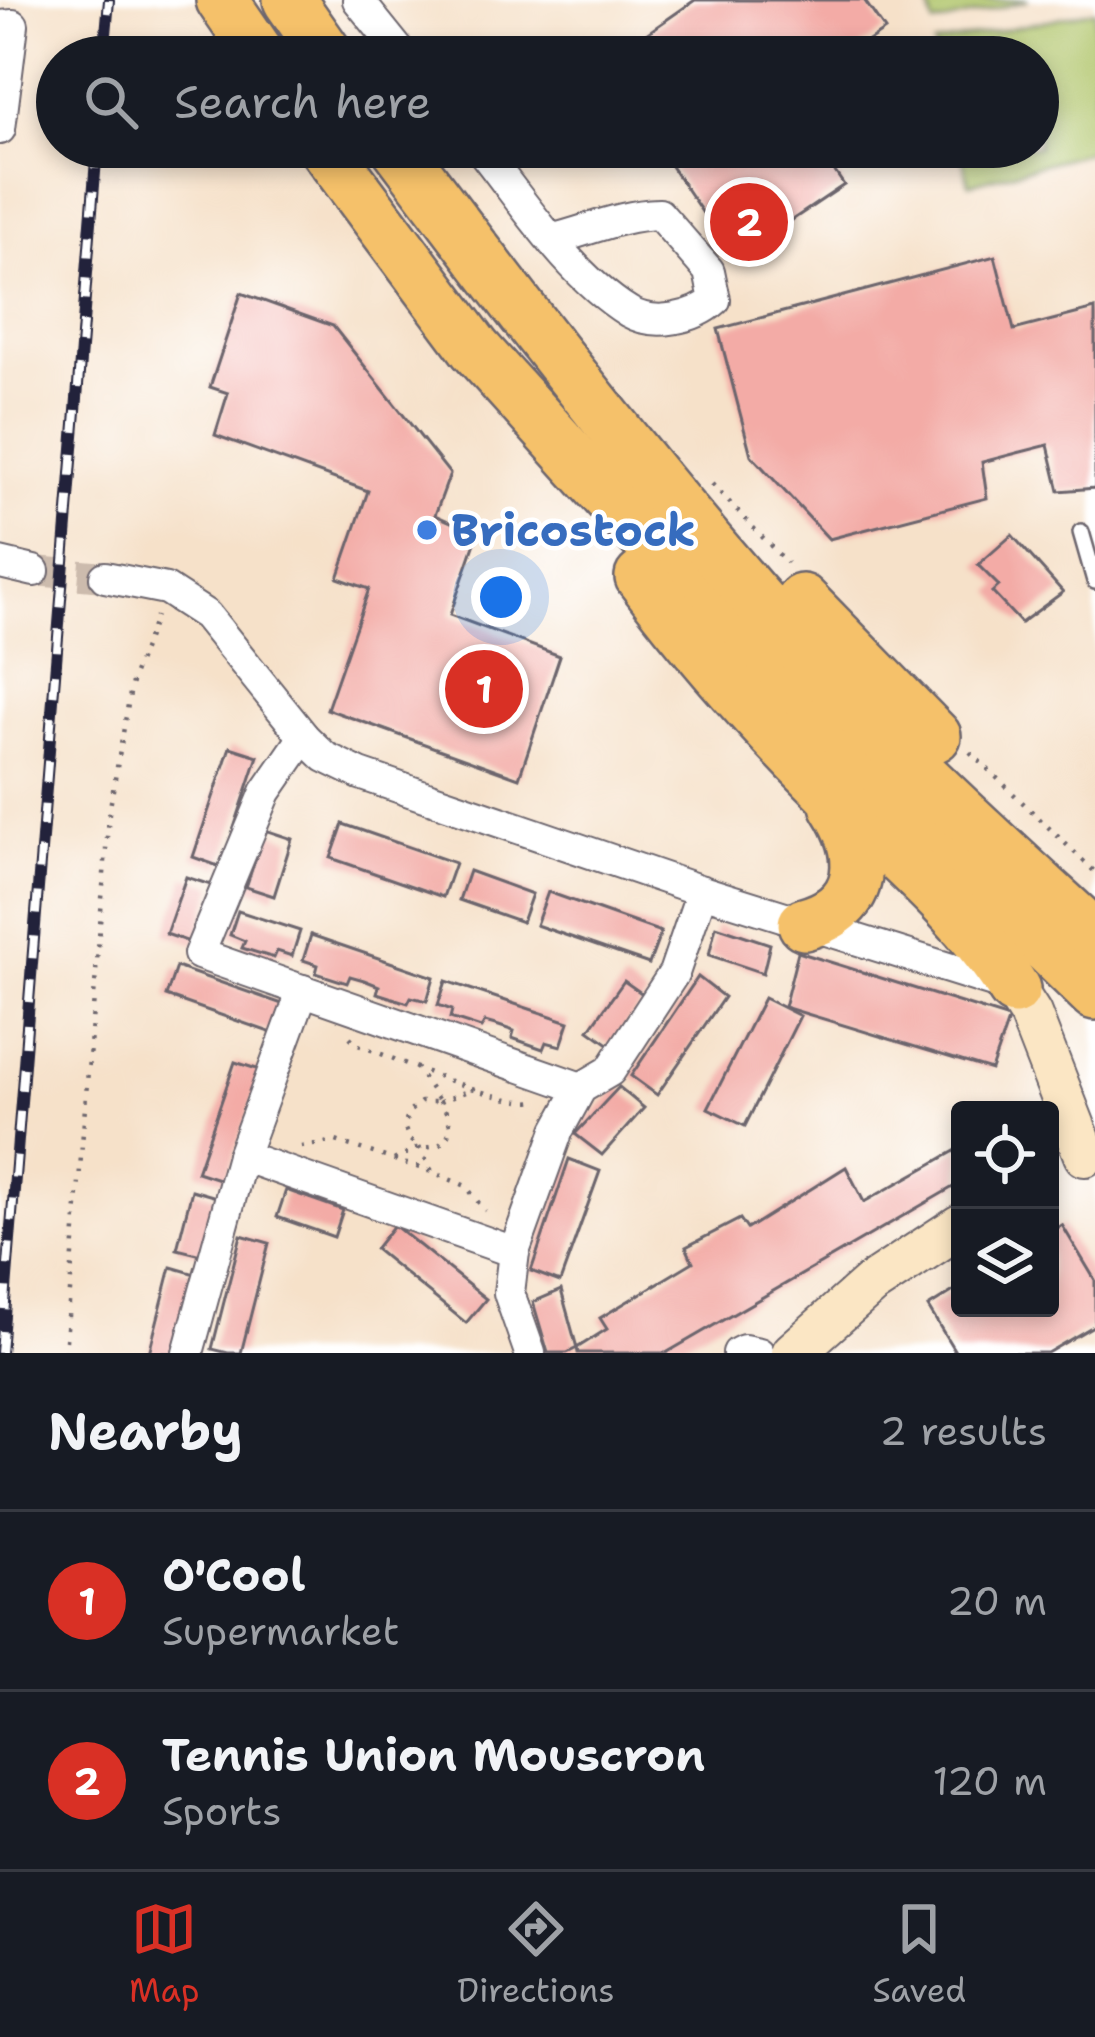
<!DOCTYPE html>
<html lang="en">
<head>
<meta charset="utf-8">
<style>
  :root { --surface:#171b24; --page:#20242c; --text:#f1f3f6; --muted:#9ea1a6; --line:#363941; --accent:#d93025 }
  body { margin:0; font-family:"Shantell Sans",sans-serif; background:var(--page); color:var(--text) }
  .controls { position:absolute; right:36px; bottom:36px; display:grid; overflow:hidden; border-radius:12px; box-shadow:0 6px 18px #0003 }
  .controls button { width:108px; height:108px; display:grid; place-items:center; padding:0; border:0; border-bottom:3px solid var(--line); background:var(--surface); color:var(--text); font:60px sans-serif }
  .you { position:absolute; left:501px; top:597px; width:42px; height:42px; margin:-30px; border:9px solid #fff; border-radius:50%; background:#1a73e8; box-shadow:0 0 0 18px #1a73e833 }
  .badge { display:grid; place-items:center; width:78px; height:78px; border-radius:50%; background:var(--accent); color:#fff; font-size:39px; font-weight:700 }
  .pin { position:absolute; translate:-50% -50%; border:6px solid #fff; box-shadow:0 3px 12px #0006 }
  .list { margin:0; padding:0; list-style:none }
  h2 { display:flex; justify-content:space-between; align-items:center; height:156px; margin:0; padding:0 48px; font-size:51px }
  h2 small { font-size:39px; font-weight:400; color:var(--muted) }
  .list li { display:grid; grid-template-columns:78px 1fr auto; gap:36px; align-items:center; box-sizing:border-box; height:180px; padding:0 48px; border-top:3px solid var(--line) }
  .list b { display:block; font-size:45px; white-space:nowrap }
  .list p { margin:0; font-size:39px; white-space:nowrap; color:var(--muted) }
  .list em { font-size:39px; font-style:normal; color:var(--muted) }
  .icon { flex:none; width:66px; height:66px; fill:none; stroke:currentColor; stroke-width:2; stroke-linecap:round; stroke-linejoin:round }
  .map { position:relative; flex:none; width:1095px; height:1353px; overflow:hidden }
  .search { position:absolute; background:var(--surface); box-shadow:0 6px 18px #0003; left:36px; right:36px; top:36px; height:132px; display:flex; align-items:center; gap:30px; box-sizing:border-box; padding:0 42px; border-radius:66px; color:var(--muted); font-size:45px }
  .sheet { height:516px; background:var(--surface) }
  nav { display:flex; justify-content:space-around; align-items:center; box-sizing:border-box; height:168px; border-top:3px solid var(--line); background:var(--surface); font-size:33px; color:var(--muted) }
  nav a { display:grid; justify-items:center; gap:6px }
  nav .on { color:var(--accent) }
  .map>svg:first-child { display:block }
</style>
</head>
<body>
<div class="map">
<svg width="1095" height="1353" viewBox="0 0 1095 1353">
  <rect width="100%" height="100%" fill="#fff"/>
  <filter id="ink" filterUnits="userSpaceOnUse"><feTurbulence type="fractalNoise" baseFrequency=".00833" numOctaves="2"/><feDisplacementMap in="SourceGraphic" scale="24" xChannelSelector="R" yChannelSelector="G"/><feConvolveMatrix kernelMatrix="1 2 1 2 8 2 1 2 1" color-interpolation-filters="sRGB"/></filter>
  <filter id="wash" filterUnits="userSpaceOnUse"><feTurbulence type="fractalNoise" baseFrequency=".004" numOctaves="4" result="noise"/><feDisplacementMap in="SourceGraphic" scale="48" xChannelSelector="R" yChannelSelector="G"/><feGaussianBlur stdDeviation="2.7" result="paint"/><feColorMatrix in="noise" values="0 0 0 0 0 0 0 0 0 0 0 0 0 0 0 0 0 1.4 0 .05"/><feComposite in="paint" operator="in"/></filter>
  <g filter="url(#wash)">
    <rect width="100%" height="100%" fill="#f6e1c9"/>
    <!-- green -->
    <g fill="#b0c56a" stroke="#697452" stroke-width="3">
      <polygon points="927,0 1029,0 934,25"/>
      <polygon points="1095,10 1095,150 969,184 960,147 1038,147 1038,57 937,57 934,45"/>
    </g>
    <g id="blocks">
      <!-- building -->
      <g fill="#f3aba6">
        <polygon points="695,0 864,0 885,30 845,57 613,57"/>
        <polygon points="658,147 818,147 844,185 734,259"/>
        <polygon points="995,256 1014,330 1095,309 1095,488 1059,491 1048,445 982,462 987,498 829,539 751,455 718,329"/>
        <polygon points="241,293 333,326 450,474 435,515 478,534 450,615 560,656 519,778 327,709 369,589 338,578 368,491 215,435 228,393 210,387"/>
        <polygon points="1012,535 1063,592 1021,623 992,592 999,586 978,565"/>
        <polygon points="230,747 258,756 221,867 193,857"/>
        <polygon points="343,824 455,863 443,897 331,858"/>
        <polygon points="265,830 292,839 274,896 246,887"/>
        <polygon points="469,871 532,894 522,922 459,900"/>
        <polygon points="186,877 214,886 195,944 166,934"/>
        <polygon points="548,892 661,932 649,964 536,925"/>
        <polygon points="238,911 300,931 292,956 277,951 274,958 242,948 245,941 230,935"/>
        <polygon points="716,926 770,944 763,973 709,955"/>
        <polygon points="311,935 434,977 427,1001 411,997 408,1003 377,993 379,986 364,980 350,976 347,983 316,973 318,965 303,960"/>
        <polygon points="798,952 1009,1018 991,1070 784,1007"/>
        <polygon points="176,967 285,1005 275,1034 166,996"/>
        <polygon points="698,977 724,997 657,1095 631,1076"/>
        <polygon points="446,981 569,1022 561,1046 546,1042 543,1049 512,1038 514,1031 499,1026 485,1022 481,1028 450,1018 452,1010 438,1005"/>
        <polygon points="624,981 647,997 610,1045 589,1030"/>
        <polygon points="764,998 800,1016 745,1126 708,1108"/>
        <polygon points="235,1062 263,1071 225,1181 197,1172"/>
        <polygon points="619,1087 644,1108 602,1155 575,1134"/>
        <polygon points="960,1148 960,1183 666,1353 578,1353 577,1348 607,1329 600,1318 693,1262 686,1247 740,1219 747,1229 846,1167 864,1202"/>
        <polygon points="569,1159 600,1171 560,1282 531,1271"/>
        <polygon points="192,1190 220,1198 205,1256 177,1249"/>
        <polygon points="286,1190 343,1210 334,1237 277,1217"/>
        <polygon points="394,1225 486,1299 466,1323 375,1249"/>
        <polygon points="1062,1225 1095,1280 1095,1325 1047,1353 956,1353 928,1307 960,1287 960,1308 1050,1308 1050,1233"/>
        <polygon points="241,1235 269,1243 241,1353 228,1353 212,1349"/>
        <polygon points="171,1267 199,1275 180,1353 149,1353"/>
        <polygon points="561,1290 577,1348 567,1353 548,1353 533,1302"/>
      </g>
    </g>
  </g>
  <g filter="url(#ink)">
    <use href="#blocks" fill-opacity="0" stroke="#6c656d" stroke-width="3"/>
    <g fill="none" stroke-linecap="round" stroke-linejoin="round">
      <!-- minor-tunnel -->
      <polyline stroke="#ccbbad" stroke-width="30" stroke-dasharray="30 15" stroke-linecap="butt" points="34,571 105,577"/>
      <!-- service casing -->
      <g stroke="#6c656d" stroke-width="20">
        <polyline id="service" points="1081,532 1095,581"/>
      </g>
      <!-- minor casing -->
      <g stroke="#6c656d" stroke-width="34">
        <g id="minor">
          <polyline points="358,0 404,57"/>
          <polyline points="0,26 13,25 0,129"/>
          <path d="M479 147C523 202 568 274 629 312 655 327 695 318 715 300L709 271 659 214C621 215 590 230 554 239"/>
          <polyline points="0,563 34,571"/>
          <polyline points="105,577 166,589 206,615 304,737 325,757 360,774 702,891 1012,988"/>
          <polyline points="304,737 266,792 199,954 581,1088"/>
          <polyline points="242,1156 514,1252"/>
          <polyline points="188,1353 242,1156 303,990"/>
          <polyline points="530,1353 509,1293 514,1252 558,1130 581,1088 610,1071 674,973 702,891"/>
          <polyline points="738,1353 744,1350 759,1353"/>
        </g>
      </g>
      <!-- secondary casing -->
      <g stroke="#6c656d" stroke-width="46">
        <g id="secondary">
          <polyline points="1014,989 1030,1014 1085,1155"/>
          <polyline points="793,1353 870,1285 960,1226"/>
        </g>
      </g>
      <!-- trunk casing -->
      <g stroke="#6c656d" stroke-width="56">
        <g id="trunk">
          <polyline points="222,0 261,57"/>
          <polyline points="289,0 329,57"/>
          <polyline points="324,147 475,349 805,715 1095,994"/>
          <path d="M397 147C535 331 676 514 833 684 915 773 1006 854 1095 936"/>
          <path d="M641 577C699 654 763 726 831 793 895 855 967 914 1014 989"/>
          <polyline points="802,600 935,736"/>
          <path d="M804 924C869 907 867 853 836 805"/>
        </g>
      </g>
      <!-- path -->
      <g stroke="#6c656d" stroke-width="4.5" stroke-dasharray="3 9" stroke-linecap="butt">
        <polyline points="712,484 787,563"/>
        <polyline points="970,752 1095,872"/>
        <path d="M350 1037 358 1045C392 1057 506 1108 535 1101"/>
        <polyline points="301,1147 336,1141 432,1172 466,1186 485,1211"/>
        <polyline points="394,1160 419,1147 410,1140 404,1127 409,1112 421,1102 440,1102 415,1066"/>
        <path d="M432 1171 419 1147C452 1151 457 1124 440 1102L475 1088"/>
        <polyline points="65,1353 109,813 133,676 156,616"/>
      </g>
      <!-- service -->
      <use href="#service" stroke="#fff" stroke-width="15"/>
      <!-- minor -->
      <use href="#minor" stroke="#fff" stroke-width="30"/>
      <!-- secondary -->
      <use href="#secondary" stroke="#fbe6c4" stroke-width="42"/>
      <!-- trunk -->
      <use href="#trunk" stroke="#f5c16b" stroke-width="51"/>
      <!-- rail casing -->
      <g stroke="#22223b" stroke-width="12">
        <g id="rail">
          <polyline points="104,57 109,0"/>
          <polyline points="1,1353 97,147"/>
        </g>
      </g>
      <!-- rail -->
      <use href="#rail" stroke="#fff" stroke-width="8" stroke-dasharray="22" stroke-linecap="butt"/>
    </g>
  </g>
  <!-- markers -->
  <circle fill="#3f7fe0" stroke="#fff" stroke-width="4.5" cx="427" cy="530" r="12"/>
  <g text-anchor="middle" stroke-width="9" stroke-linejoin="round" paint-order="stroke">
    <!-- shop labels -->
    <g font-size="45" font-weight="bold" fill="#366cbe" stroke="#fff" text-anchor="start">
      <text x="451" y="546">Bricostock</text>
    </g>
  </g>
</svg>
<div class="controls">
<button><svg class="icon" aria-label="locate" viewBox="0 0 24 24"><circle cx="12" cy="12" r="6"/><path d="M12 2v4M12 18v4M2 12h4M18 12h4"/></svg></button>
<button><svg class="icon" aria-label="layers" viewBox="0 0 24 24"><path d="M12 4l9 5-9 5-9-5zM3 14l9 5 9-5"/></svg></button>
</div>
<div class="you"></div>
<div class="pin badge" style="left:484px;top:689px">1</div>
<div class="pin badge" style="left:749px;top:222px">2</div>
<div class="search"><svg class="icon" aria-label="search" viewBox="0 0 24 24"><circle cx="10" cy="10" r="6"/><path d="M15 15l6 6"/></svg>Search here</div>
</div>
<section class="sheet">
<h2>Nearby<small>2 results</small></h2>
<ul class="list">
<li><span class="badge">1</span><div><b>O'Cool</b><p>Supermarket</p></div><em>20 m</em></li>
<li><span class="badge">2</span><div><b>Tennis Union Mouscron</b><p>Sports</p></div><em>120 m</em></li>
</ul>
</section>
<nav>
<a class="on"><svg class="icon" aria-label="map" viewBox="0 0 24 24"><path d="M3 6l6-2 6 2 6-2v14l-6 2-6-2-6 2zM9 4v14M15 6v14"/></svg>Map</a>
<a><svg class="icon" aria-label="directions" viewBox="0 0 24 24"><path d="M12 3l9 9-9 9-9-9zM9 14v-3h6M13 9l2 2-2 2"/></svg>Directions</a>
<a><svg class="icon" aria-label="saved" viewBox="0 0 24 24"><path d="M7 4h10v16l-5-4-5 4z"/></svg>Saved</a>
</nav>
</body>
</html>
